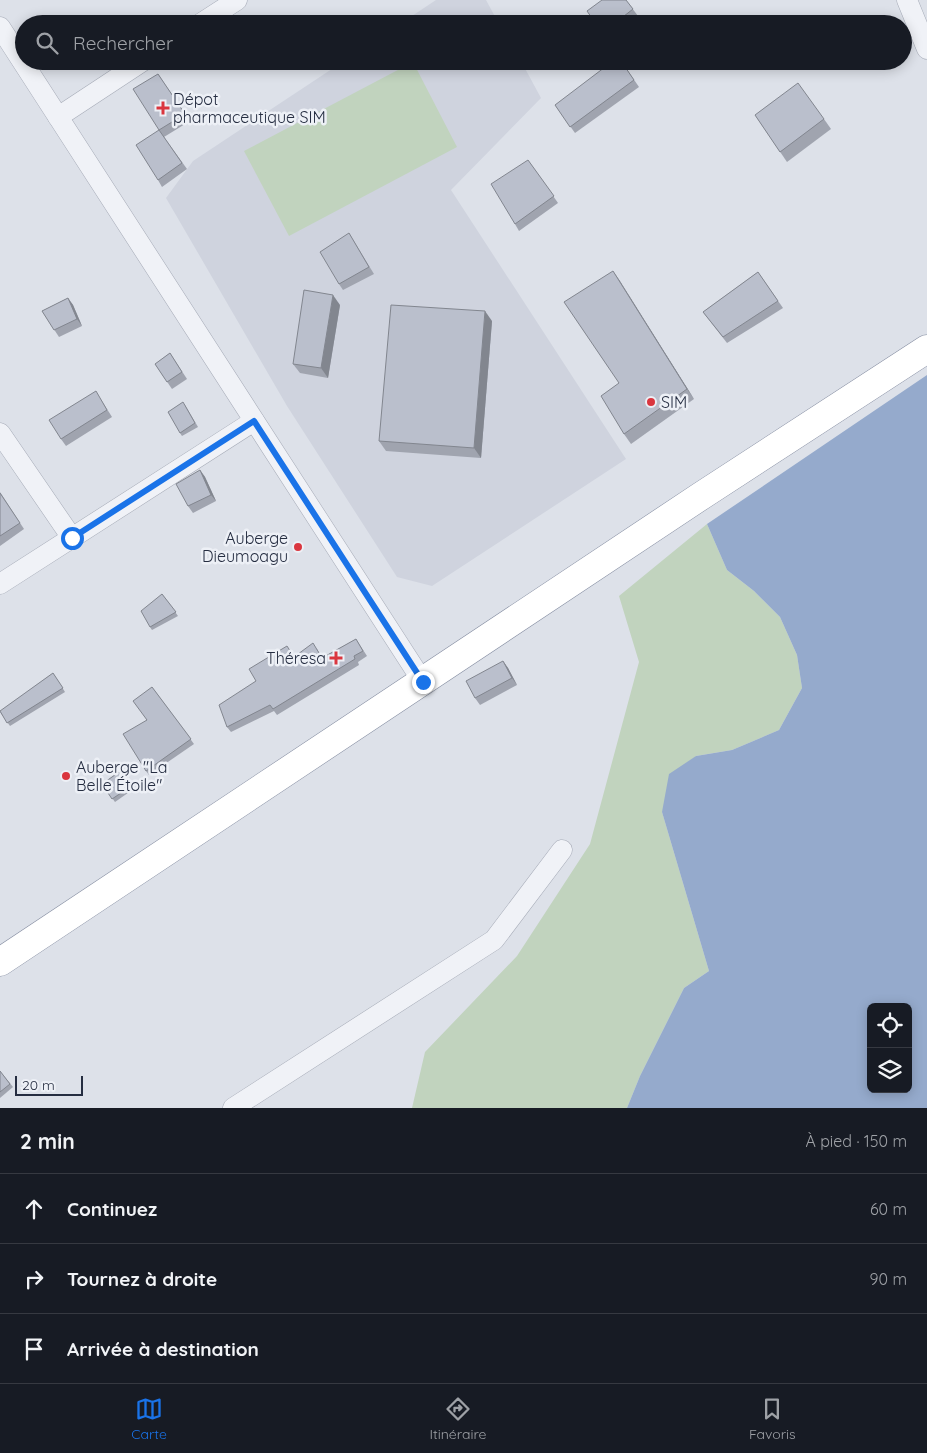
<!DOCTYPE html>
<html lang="fr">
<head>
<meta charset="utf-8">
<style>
  :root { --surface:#171b24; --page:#20242c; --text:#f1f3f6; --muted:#9ea1a6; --line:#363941; --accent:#1a73e8 }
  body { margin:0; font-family:Quicksand,sans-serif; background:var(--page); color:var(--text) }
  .controls { position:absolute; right:15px; bottom:15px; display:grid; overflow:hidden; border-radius:8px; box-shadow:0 2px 12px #0003 }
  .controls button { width:45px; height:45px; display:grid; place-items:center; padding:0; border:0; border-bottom:1px solid var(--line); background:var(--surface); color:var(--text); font:25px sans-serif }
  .scale { position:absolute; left:15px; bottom:12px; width:68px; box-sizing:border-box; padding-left:5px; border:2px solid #252d41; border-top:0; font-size:14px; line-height:18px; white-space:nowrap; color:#252d41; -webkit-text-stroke:4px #edf0f6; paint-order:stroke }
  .stop { position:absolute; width:15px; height:15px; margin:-11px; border:4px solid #1a73e8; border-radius:50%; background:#fff }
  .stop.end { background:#1a73e8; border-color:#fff; box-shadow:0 1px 5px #0008 }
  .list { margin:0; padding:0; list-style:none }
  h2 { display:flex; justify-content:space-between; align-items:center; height:65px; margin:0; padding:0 20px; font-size:21px }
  h2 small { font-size:16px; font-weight:400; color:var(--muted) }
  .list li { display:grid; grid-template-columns:32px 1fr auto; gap:15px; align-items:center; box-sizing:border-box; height:70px; padding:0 20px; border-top:1px solid var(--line) }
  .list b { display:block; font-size:19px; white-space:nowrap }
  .list em { font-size:16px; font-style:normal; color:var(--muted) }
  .icon { flex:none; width:28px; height:28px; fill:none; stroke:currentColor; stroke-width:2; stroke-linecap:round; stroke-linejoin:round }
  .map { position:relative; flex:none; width:927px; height:1108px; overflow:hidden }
  .search { position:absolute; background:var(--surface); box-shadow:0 2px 12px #0003; left:15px; right:15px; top:15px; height:55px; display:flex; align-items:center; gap:12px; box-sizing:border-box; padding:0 18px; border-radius:28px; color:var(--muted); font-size:19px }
  .sheet { height:275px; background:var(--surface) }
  nav { display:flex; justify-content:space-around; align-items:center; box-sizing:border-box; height:70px; border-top:1px solid var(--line); background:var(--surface); font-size:14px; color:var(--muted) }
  nav a { display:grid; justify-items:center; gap:2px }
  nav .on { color:var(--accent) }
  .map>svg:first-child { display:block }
</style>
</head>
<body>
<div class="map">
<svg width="927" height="1108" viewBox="0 0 927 1108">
  <rect width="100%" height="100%" fill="#dde1e9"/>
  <!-- built -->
  <g fill="#cfd3de">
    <polygon points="436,0 486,0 499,24 400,24"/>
    <polygon points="344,61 521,61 541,98 451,190 626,459 432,586 397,577 287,406 166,198 193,161"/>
  </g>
  <!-- green -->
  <g fill="#c1d3be">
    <polygon points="413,62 457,147 289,236 244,151"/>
    <polygon points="707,524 727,570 754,591 780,617 797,655 802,688 779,730 732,750 696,756 662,812 709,971 684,988 640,1076 627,1108 412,1108 425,1052 517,956 590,844 639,662 619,596"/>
  </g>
  <!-- water -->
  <path fill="#95aacc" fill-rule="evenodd" d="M927 375V1108H627L640 1076 684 988 709 971 662 812 669 774 696 756 732 750 779 730 802 688 797 655 780 617 754 591 727 570 707 524ZM871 1007H908V1089H871Z"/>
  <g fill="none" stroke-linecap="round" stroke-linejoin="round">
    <!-- street casing -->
    <g stroke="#a6abb7" stroke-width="21">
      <g id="street">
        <polyline points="907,0 927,49"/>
        <polyline points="200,24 237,0"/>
        <polyline points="0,27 423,682"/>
        <polyline points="58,117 143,61"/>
        <polyline points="0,433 72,538"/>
        <polyline points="0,584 254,421"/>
        <polyline points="233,1108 494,940 562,850"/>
      </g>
    </g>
    <!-- highway casing -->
    <g stroke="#848ca0" stroke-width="29">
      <polyline id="highway" points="0,962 701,496 927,349"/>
    </g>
    <!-- street -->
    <use href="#street" stroke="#f0f2f7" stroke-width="20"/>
    <!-- highway -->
    <use href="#highway" stroke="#fff" stroke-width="28"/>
  </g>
  <!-- wall -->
  <g fill="#a0a4af">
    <polygon points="626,0 638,16 627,24 596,24"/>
    <polygon points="621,61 639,87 575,133 555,105"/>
    <polygon points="158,74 190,121 164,137 187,169 162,187 158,180 159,130"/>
    <polygon points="755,115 824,119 831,129 787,162"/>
    <polygon points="528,160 558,203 519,231 515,224"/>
    <polygon points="349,233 374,274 343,290 339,284"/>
    <polygon points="613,271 694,399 631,444 624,434 619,383"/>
    <polygon points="758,272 783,308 727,343 703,312"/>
    <polygon points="68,298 73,305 82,326 59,337 42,311"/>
    <polygon points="340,305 328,378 300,373 293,364"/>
    <polygon points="492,321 481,458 386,451 379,441"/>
    <polygon points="170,353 187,379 172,389 155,364"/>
    <polygon points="100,398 112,417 66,446 61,439"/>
    <polygon points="185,405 198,427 182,436 180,433"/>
    <polygon points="200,470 205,477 216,501 193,513 188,506"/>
    <polygon points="0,492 24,529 0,546"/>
    <polygon points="162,594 178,616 152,630 150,627"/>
    <polygon points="356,639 367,656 358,662 359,665 277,715 274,711 231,732 227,727 294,657 317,649 322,658"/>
    <polygon points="503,661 508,668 517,685 480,705 475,698"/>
    <polygon points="53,673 65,692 10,726 0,712"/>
    <polygon points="152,687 194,744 149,775 146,771 146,720"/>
    <polygon points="122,770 135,788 115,802 102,784"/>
    <polygon points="0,1071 13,1087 0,1098"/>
  </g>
  <!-- shaded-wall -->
  <g fill="#82868f">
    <polygon points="613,271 620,281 694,399 687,389"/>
    <polygon points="333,295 340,305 328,378 321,368"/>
    <polygon points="68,298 73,305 82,326 77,319"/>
    <polygon points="485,311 492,321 481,458 474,448"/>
    <polygon points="200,470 205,477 216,501 211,495"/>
    <polygon points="503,661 508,668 517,685 512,678"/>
  </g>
  <!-- building -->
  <g fill="#babfcc" stroke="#82868f">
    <polygon points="602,0 626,0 633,9 614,24 596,24 587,11"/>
    <polygon points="613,61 621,61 634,80 570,127 555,105"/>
    <polygon points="158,74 185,114 159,130 133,89"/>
    <polygon points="798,83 824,119 780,152 755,115"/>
    <polygon points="159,130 182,163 158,180 136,145"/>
    <polygon points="528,160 554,196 515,224 491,184"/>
    <polygon points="349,233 369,267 339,284 320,252"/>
    <polygon points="613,271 687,389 624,434 601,396 619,383 564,302"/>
    <polygon points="758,272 778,301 723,337 703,312"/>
    <polygon points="304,290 333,295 321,368 293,364"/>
    <polygon points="68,298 77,319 54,330 42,311"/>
    <polygon points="391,305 485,311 474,448 379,441"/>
    <polygon points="170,353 182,372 167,382 155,364"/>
    <polygon points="96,391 107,410 61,439 49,420"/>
    <polygon points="183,402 195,423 180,433 168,412"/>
    <polygon points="200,470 211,495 188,506 176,484"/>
    <polygon points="0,493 20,523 0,536"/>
    <polygon points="162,594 176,612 150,627 141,611"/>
    <polygon points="356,639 363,651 354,656 355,659 273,709 270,705 227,727 219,705 256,681 249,669 287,646 294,657 313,643 322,658"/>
    <polygon points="503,661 512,678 475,698 466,681"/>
    <polygon points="53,673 63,688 7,723 0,711"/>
    <polygon points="152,687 191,739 146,771 123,734 147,720 133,701"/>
    <polygon points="122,770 133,785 112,799 102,784"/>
    <polygon points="0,1071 10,1084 0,1092"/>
  </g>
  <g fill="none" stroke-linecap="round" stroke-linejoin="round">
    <!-- route -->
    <polyline stroke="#1a73e8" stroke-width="6" points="72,538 254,421 423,682"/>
  </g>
  <!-- markers -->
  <g fill="#da363f" stroke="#edf0f6" stroke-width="2">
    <path d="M160.5 100.5h5v5h5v5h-5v5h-5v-5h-5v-5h5z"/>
    <circle cx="651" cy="402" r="5"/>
    <circle cx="298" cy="547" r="5"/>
    <path d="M333.5 650.5h5v5h5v5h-5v5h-5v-5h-5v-5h5z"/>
    <circle cx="66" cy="776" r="5"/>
  </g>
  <g text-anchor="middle" stroke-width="5" stroke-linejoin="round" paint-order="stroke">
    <!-- poi labels -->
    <g font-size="16" fill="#252d41" stroke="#edf0f6" text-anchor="start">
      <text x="173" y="105">Dépot<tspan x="173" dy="18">pharmaceutique SIM</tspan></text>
      <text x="661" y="408">SIM</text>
      <text x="288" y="544" text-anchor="end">Auberge<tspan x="288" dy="18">Dieumoagu</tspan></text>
      <text x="326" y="664" text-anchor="end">Théresa</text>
      <text x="76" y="773">Auberge "La<tspan x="76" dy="18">Belle Étoile"</tspan></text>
    </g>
  </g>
</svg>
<div class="controls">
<button><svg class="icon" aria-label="locate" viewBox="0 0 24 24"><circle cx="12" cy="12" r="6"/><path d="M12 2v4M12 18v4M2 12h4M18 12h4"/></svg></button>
<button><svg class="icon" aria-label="layers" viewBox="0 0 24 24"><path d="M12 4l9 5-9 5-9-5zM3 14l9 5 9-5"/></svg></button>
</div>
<div class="scale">20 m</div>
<div class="stop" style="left:72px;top:538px"></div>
<div class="stop end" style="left:423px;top:682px"></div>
<div class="search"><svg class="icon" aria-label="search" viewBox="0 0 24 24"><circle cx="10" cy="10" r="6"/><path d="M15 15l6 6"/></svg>Rechercher</div>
</div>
<section class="sheet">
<h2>2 min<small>À pied · 150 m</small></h2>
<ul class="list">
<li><svg class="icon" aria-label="ahead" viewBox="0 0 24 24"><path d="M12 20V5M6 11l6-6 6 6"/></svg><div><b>Continuez</b></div><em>60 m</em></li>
<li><svg class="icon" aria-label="right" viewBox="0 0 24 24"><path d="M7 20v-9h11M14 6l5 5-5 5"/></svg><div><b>Tournez à droite</b></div><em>90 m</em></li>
<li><svg class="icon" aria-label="arrive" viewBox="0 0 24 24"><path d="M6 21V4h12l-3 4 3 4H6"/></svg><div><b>Arrivée à destination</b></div></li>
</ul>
</section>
<nav>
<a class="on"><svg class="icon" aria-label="map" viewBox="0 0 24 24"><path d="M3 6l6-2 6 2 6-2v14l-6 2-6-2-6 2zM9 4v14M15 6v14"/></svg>Carte</a>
<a><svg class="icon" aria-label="directions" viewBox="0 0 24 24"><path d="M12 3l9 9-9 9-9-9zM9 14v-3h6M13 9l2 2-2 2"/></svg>Itinéraire</a>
<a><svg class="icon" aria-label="saved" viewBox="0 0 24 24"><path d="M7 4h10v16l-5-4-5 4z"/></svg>Favoris</a>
</nav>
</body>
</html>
